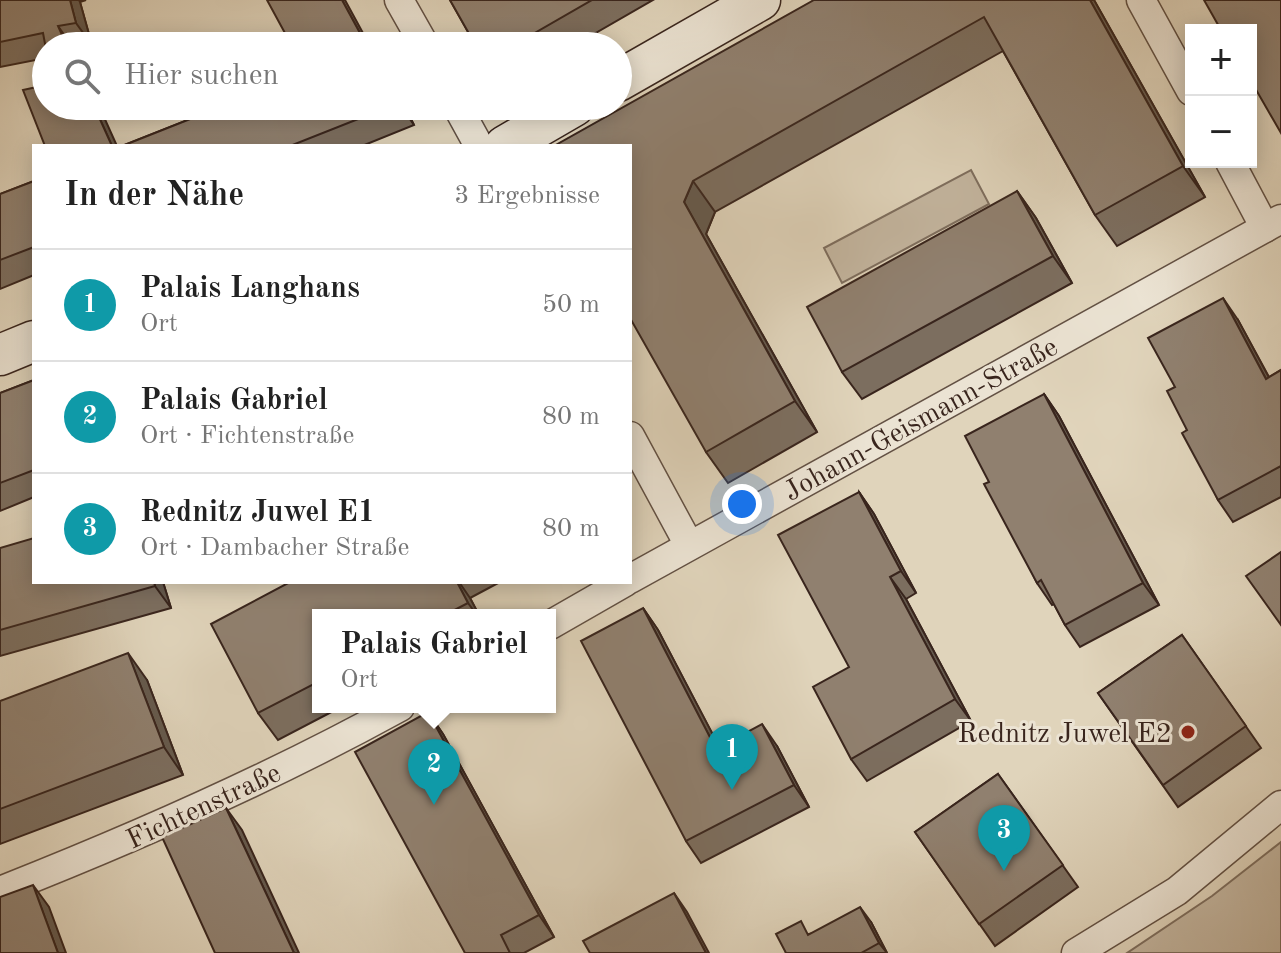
<!DOCTYPE html>
<html lang="de">
<head>
<meta charset="utf-8">
<style>
  :root { --surface:#fff; --page:#f2f2f2; --text:#222; --muted:#767676; --line:#e0e0e0; --accent:#8f2418 }
  body { margin:0; font-family:"Old Standard TT",serif; background:var(--page); color:var(--text) }
  .controls { position:absolute; right:24px; top:24px; display:grid; overflow:hidden; border-radius:0px; box-shadow:0 4px 20px #0003 }
  .controls button { width:72px; height:72px; display:grid; place-items:center; padding:0; border:0; border-bottom:2px solid var(--line); background:var(--surface); color:var(--text); font:40px sans-serif }
  .you { position:absolute; left:742px; top:504px; width:28px; height:28px; margin:-20px; border:6px solid #fff; border-radius:50%; background:#1a73e8; box-shadow:0 0 0 12px #1a73e833 }
  .badge { display:grid; place-items:center; width:52px; height:52px; border-radius:50%; background:var(--accent); color:#fff; font-size:26px; font-weight:700 }
  .pin { position:absolute; translate:-50% -66px; filter:drop-shadow(0 2px 4px #0008) }
  .pin::after { content:''; position:absolute; top:42px; width:28px; height:24px; background:inherit; clip-path:polygon(0 0,100% 0,50% 100%) }
  .popup { position:absolute; left:312px; top:609px; width:244px; height:104px; box-sizing:border-box; display:grid; place-content:center; border-radius:0px; background:var(--surface); filter:drop-shadow(0 2px 6px #0005); font-size:26px; white-space:nowrap; color:var(--muted) }
  .popup b { font-size:30px; color:var(--text) }
  .popup::after { content:''; position:absolute; left:50%; top:100%; margin-left:-16px; border:16px solid transparent; border-top-color:var(--surface) }
  .list { margin:0; padding:0; list-style:none }
  h2 { display:flex; justify-content:space-between; align-items:center; height:104px; margin:0; padding:0 32px; font-size:34px }
  h2 small { font-size:26px; font-weight:400; color:var(--muted) }
  .list li { display:grid; grid-template-columns:52px 1fr auto; gap:24px; align-items:center; box-sizing:border-box; height:112px; padding:0 32px; border-top:2px solid var(--line) }
  .list b { display:block; font-size:30px; white-space:nowrap }
  .list p { margin:0; font-size:26px; white-space:nowrap; color:var(--muted) }
  .list em { font-size:26px; font-style:normal; color:var(--muted) }
  .icon { flex:none; width:44px; height:44px; fill:none; stroke:currentColor; stroke-width:2; stroke-linecap:round; stroke-linejoin:round }
  .map { position:relative; flex:none; width:1281px; height:953px; overflow:hidden }
  .search { position:absolute; background:var(--surface); box-shadow:0 4px 20px #0003; left:32px; top:32px; width:600px; height:88px; display:flex; align-items:center; gap:20px; box-sizing:border-box; padding:0 28px; border-radius:44px; color:var(--muted); font-size:30px }
  .panel { position:absolute; background:var(--surface); box-shadow:0 4px 20px #0003; left:32px; top:144px; width:600px; height:440px; border-radius:0px }
  .map>svg:first-child { display:block }
</style>
</head>
<body>
<div class="map">
<svg width="1281" height="953" viewBox="0 0 1281 953">
  <rect width="100%" height="100%" fill="#e0d4bb"/>
  <filter id="stains"><feTurbulence type="fractalNoise" baseFrequency=".0025" numOctaves="4"/><feColorMatrix values="0 0 0 0 .2 0 0 0 0 .09 0 0 0 0 .02 0 0 0 .5 -.17"/></filter>
  <radialGradient id="worn" r=".72"><stop offset=".6" stop-color="#630" stop-opacity="0"/><stop offset="1" stop-color="#630" stop-opacity=".3"/></radialGradient>
  <!-- green -->
  <g fill="#c4b6a0" stroke="#7e6e5e" stroke-width="2">
    <polygon points="971,170 989,204 842,283 824,248"/>
    <polygon points="1281,842 1281,953 1127,953 1212,896"/>
  </g>
  <g fill="none" stroke-linecap="round" stroke-linejoin="round">
    <!-- street casing -->
    <g stroke="#635144" stroke-width="31">
      <g id="street">
        <polyline points="399,0 425,46"/>
        <polyline points="1141,0 1191,91"/>
        <polyline points="457,106 479,146"/>
        <polyline points="1230,162 1265,228"/>
        <polyline points="630,436 689,545"/>
        <polyline points="630,579 1281,219"/>
        <polyline points="550,625 625,582"/>
        <path d="M0 891C137 837 271 778 400 707"/>
        <polyline points="1076,953 1177,891 1281,805"/>
      </g>
    </g>
    <!-- secondary casing -->
    <g stroke="#39251d" stroke-width="43">
      <g id="secondary">
        <polyline points="618,81 760,0"/>
        <polyline points="505,146 574,106"/>
        <polyline points="0,355 34,341"/>
      </g>
    </g>
    <!-- street -->
    <use href="#street" stroke="#ebe3d3" stroke-width="28"/>
    <!-- secondary -->
    <use href="#secondary" stroke="#ebe3d3" stroke-width="40"/>
  </g>
  <!-- wall -->
  <g fill="#7c6e5f" stroke="#39251d" stroke-width="2">
    <polygon points="0,0 86,0 80,2 92,45 46,46 46,58 0,67"/>
    <polygon points="450,0 653,0 573,46 476,46"/>
    <polygon points="814,0 1094,0 1205,197 1117,246 1095,215 1003,51 715,212 706,234 817,432 728,483 706,452 630,146"/>
    <polygon points="223,106 404,106 414,125 362,146 122,146"/>
    <polygon points="34,181 34,275 0,289 0,194"/>
    <polygon points="1017,191 1036,218 1072,283 862,399 842,372"/>
    <polygon points="1238,320 1269,377 1281,370 1281,497 1233,522 1218,500 1187,430 1175,387"/>
    <polygon points="34,380 34,497 0,511 0,393"/>
    <polygon points="1044,394 1059,416 1159,605 1080,647 1065,625 1054,604 1052,605 1037,583 989,482"/>
    <polygon points="859,492 874,514 916,593 906,599 971,721 867,781 851,759 849,667"/>
    <polygon points="0,548 163,582 171,608 0,656"/>
    <polygon points="290,582 500,582 470,598 479,615 318,615 318,707 341,707 278,740 258,713"/>
    <polygon points="643,608 658,630 719,747 777,746 809,807 701,863 686,841"/>
    <polygon points="1182,635 1261,748 1178,807 1098,693"/>
    <polygon points="147,680 183,775 0,844 0,701"/>
    <polygon points="428,712 443,734 554,937 524,953 465,953"/>
    <polygon points="998,774 1078,887 995,946 915,832"/>
    <polygon points="871,922 887,953 786,953 809,934"/>
  </g>
  <!-- shaded-wall -->
  <g fill="#655a4e" stroke="#39251d" stroke-width="2">
    <polygon points="70,0 79,0 80,2 92,45 76,23"/>
    <polygon points="342,0 345,0 370,46 367,46"/>
    <polygon points="1090,0 1094,0 1205,197 1183,166"/>
    <polygon points="58,26 72,46 67,46"/>
    <polygon points="94,106 99,106 117,146 112,146"/>
    <polygon points="401,106 404,106 414,125"/>
    <polygon points="693,181 715,212 706,234 817,432 795,401 684,202"/>
    <polygon points="1017,191 1036,218 1072,283 1053,256"/>
    <polygon points="1223,298 1238,320 1281,400 1266,379"/>
    <polygon points="1044,394 1059,416 1159,605 1143,583"/>
    <polygon points="859,492 874,514 916,593 901,571"/>
    <polygon points="890,577 906,599 971,721 955,699"/>
    <polygon points="154,582 163,582 171,608 155,586"/>
    <polygon points="457,582 459,582 470,598 479,615 477,615 468,603"/>
    <polygon points="643,608 658,630 732,771 716,749"/>
    <polygon points="128,653 147,680 183,775 164,747"/>
    <polygon points="428,712 443,734 554,937 539,915"/>
    <polygon points="762,724 777,746 809,807 794,785"/>
    <polygon points="226,808 242,830 299,953 294,953"/>
    <polygon points="33,885 49,907 66,953 58,953"/>
    <polygon points="674,893 687,912 709,953 706,953"/>
    <polygon points="860,907 871,922 887,953 879,943"/>
  </g>
  <!-- building -->
  <g fill="#90806f" stroke="#39251d" stroke-width="2">
    <polygon points="0,0 70,0 76,23 58,26 67,46 46,46 46,49 43,33 0,42"/>
    <polygon points="267,0 342,0 367,46 292,46"/>
    <polygon points="450,0 592,0 512,46 476,46"/>
    <polygon points="814,0 1090,0 1183,166 1095,215 984,17 693,181 684,202 795,401 706,452 630,318 630,146 554,146"/>
    <polygon points="1204,0 1281,0 1281,133 1251,81 1251,30 1221,30"/>
    <polygon points="46,85 46,106 94,106 112,146 45,146 23,90"/>
    <polygon points="223,106 391,106 290,146 122,146"/>
    <polygon points="34,181 34,247 0,260 0,194"/>
    <polygon points="1017,191 1053,256 842,372 807,307"/>
    <polygon points="1223,298 1266,379 1281,370 1281,466 1218,500 1182,433 1187,430 1167,391 1175,387 1148,338"/>
    <polygon points="34,380 34,470 0,483 0,393"/>
    <polygon points="1044,394 1143,583 1065,625 1041,580 1037,583 984,484 989,482 965,436"/>
    <polygon points="859,492 901,571 890,577 955,699 851,759 813,687 849,667 778,535"/>
    <polygon points="34,538 34,582 154,582 155,586 0,630 0,548"/>
    <polygon points="1281,552 1281,625 1246,576"/>
    <polygon points="290,582 457,582 468,603 445,615 318,615 318,682 258,713 211,624"/>
    <polygon points="643,608 716,749 762,724 794,785 686,841 581,641"/>
    <polygon points="1182,635 1246,726 1163,785 1098,693"/>
    <polygon points="128,653 164,747 0,809 0,701"/>
    <polygon points="428,712 539,915 501,935 510,953 465,953 355,752"/>
    <polygon points="998,774 1063,865 979,924 915,832"/>
    <polygon points="226,808 294,953 215,953 162,837"/>
    <polygon points="33,885 58,953 0,953 0,897"/>
    <polygon points="674,893 706,953 590,953 583,941"/>
    <polygon points="860,907 879,943 861,953 786,953 776,934 801,921 808,935"/>
  </g>
  <!-- markers -->
  <circle fill="#8f2418" stroke="#ebe3d3" stroke-width="3" cx="1188" cy="732" r="8"/>
  <g text-anchor="middle" stroke-width="6" stroke-linejoin="round" paint-order="stroke">
    <!-- street labels -->
    <g font-size="28" fill="#39251d" stroke="#ebe3d3">
      <text transform="translate(920 418) rotate(-29)" y="10">Johann-Geismann-Straße</text>
      <text transform="translate(203 805) rotate(-25)" y="10">Fichtenstraße</text>
    </g>
    <!-- poi labels -->
    <g font-size="28" fill="#39251d" stroke="#ebe3d3" text-anchor="end">
      <text x="1172" y="742">Rednitz Juwel E2</text>
    </g>
  </g>
  <rect width="100%" height="100%" filter="url(#stains)"/>
  <rect width="100%" height="100%" fill="url(#worn)"/>
</svg>
<div class="controls">
<button>+</button>
<button>−</button>
</div>
<div class="you"></div>
<div class="pin badge" style="left:732px;top:790px;background:#0f9aa8">1</div>
<div class="pin badge" style="left:434px;top:805px;background:#0f9aa8">2</div>
<div class="popup"><b>Palais Gabriel</b>Ort</div>
<div class="pin badge" style="left:1004px;top:871px;background:#0f9aa8">3</div>
<div class="search"><svg class="icon" aria-label="search" viewBox="0 0 24 24"><circle cx="10" cy="10" r="6"/><path d="M15 15l6 6"/></svg>Hier suchen</div>
<section class="panel">
<h2>In der Nähe<small>3 Ergebnisse</small></h2>
<ul class="list">
<li><span class="badge" style="background:#0f9aa8">1</span><div><b>Palais Langhans</b><p>Ort</p></div><em>50 m</em></li>
<li><span class="badge" style="background:#0f9aa8">2</span><div><b>Palais Gabriel</b><p>Ort · Fichtenstraße</p></div><em>80 m</em></li>
<li><span class="badge" style="background:#0f9aa8">3</span><div><b>Rednitz Juwel E1</b><p>Ort · Dambacher Straße</p></div><em>80 m</em></li>
</ul>
</section>
</div>
</body>
</html>
